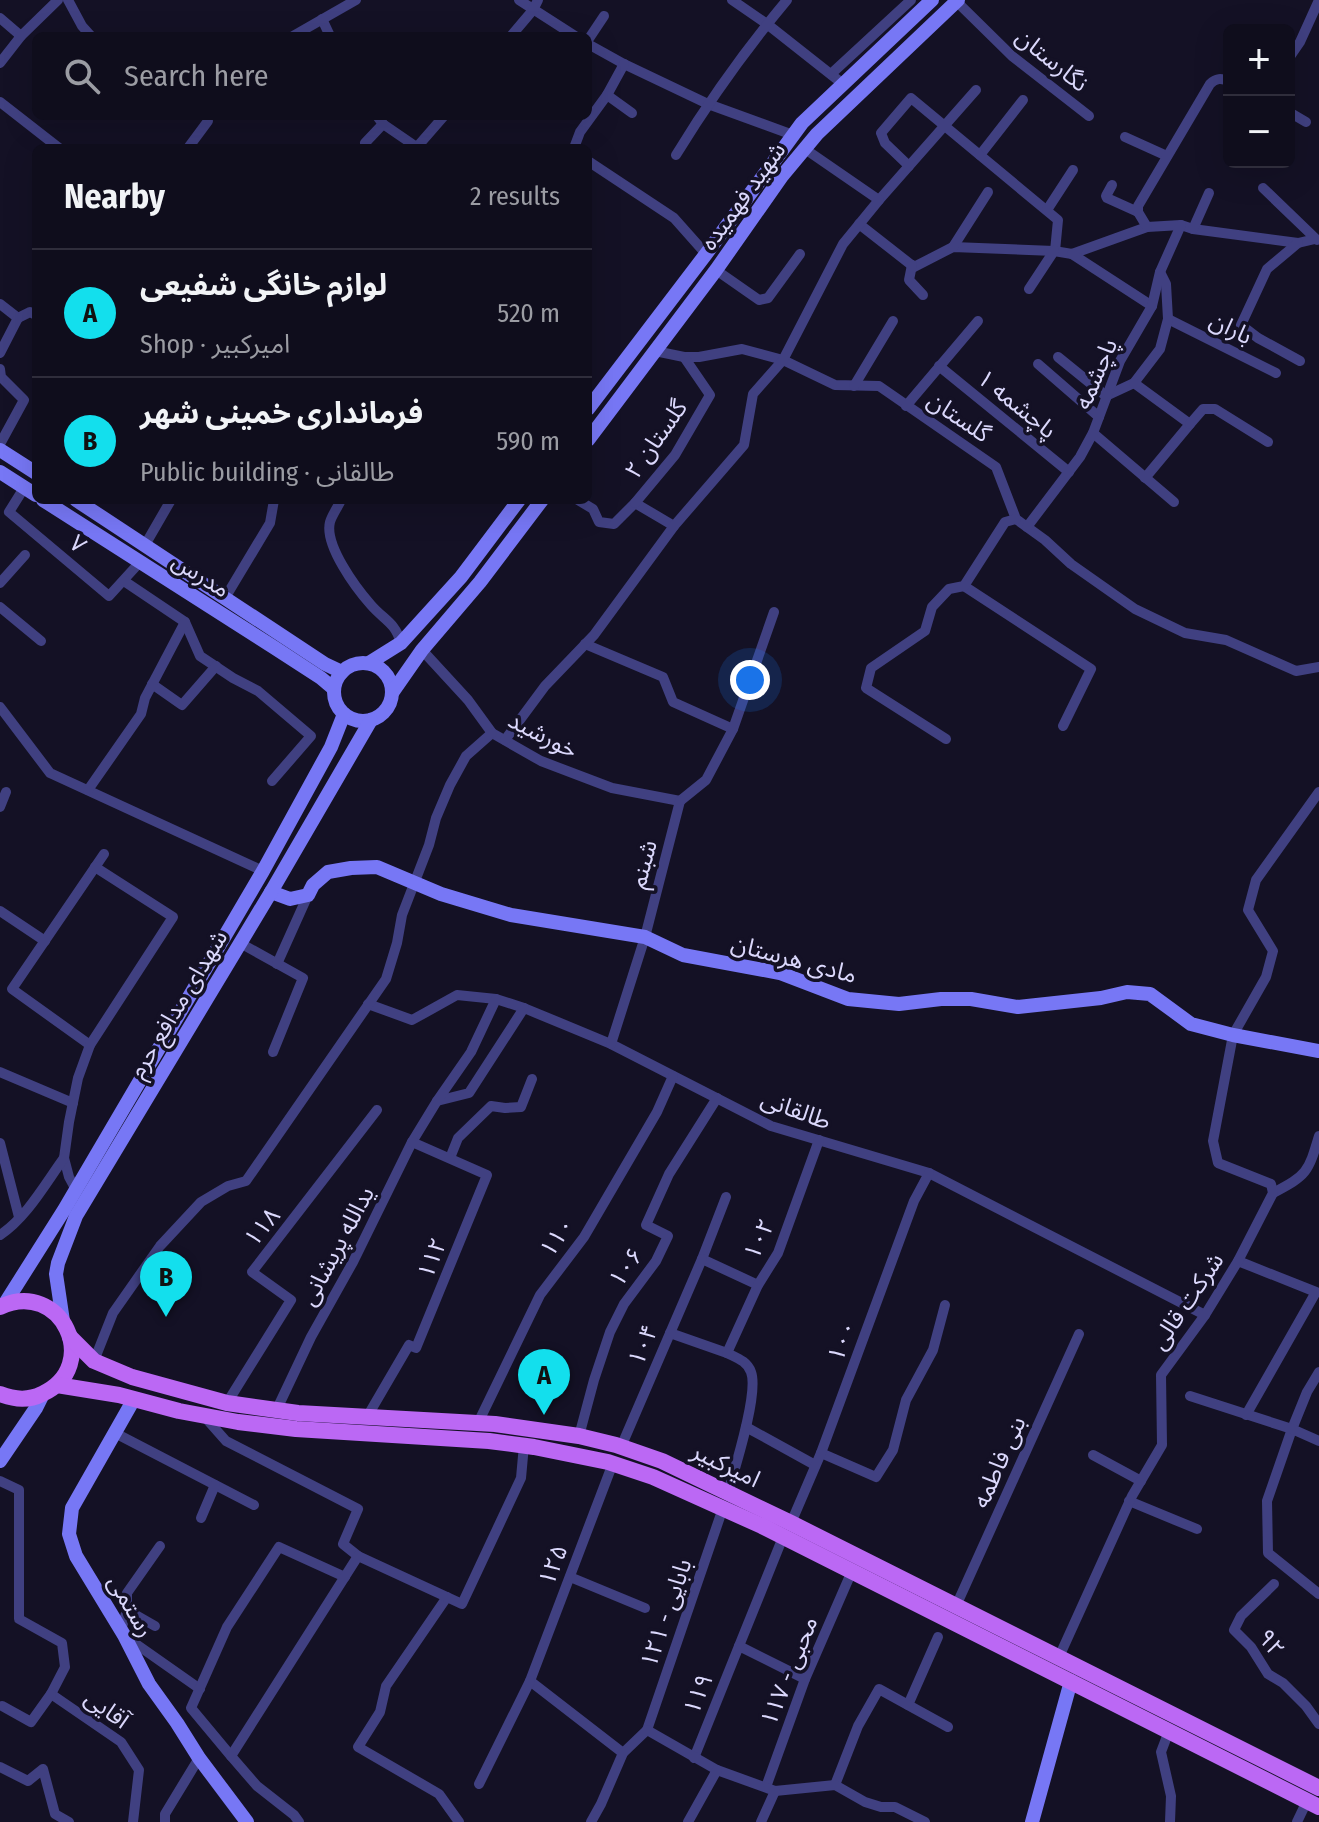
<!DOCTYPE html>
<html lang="en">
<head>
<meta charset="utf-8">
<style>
  :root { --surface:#0f0d1c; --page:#181625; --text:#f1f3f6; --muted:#9b9ca3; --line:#2f2d3b; --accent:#13dfed }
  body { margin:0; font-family:"Fira Sans Condensed","Noto Sans Arabic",sans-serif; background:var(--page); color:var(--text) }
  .controls { position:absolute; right:24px; top:24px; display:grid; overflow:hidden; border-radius:12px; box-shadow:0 8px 32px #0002 }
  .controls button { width:72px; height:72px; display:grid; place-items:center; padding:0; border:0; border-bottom:2px solid var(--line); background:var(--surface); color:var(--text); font:40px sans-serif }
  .you { position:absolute; left:750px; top:680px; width:28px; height:28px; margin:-20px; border:6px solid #fff; border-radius:50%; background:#1a73e8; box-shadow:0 0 0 12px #1a73e833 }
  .badge { display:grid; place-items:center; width:52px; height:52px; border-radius:50%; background:var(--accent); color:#111; font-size:26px; font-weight:700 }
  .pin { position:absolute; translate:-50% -66px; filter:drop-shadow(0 2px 4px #0008) }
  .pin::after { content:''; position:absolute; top:42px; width:28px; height:24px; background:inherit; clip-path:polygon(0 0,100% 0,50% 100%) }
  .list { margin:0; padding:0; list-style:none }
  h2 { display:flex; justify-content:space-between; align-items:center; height:104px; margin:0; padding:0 32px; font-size:34px }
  h2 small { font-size:26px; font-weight:400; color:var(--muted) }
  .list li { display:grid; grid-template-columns:52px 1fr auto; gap:24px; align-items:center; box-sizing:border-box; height:128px; padding:0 32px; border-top:2px solid var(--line) }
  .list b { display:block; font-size:30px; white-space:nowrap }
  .list p { margin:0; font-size:26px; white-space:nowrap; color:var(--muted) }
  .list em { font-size:26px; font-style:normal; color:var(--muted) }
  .icon { flex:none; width:44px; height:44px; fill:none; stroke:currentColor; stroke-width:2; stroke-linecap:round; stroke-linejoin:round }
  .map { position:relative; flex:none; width:1319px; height:1822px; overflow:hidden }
  .search { position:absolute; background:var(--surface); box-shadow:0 8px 32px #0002; left:32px; top:32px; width:560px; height:88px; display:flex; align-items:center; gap:20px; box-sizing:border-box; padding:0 28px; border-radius:12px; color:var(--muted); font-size:30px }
  .panel { position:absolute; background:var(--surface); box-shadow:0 8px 32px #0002; left:32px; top:144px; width:560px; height:360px; border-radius:12px }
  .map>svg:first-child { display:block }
</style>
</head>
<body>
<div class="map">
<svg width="1319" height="1822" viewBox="0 0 1319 1822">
  <rect width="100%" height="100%" fill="#141125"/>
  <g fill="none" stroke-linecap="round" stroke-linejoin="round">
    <!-- street -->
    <g stroke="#404081" stroke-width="10">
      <polyline points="68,0 82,26 91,36"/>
      <polyline points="519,0 575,36"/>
      <polyline points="732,0 767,24 843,84"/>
      <polyline points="956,1 1012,56 1089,116"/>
      <polyline points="0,18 21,36 0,63"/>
      <polyline points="322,19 330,36"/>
      <polyline points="21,36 58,0"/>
      <polyline points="293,36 356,0"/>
      <polyline points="511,36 533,10 538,0"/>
      <polyline points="588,40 604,16"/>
      <polyline points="588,44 624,64 708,104 793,135"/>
      <polyline points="1289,58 1300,42 1319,0"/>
      <polyline points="831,74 911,0"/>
      <polyline points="607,95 632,113"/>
      <polyline points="0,102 59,148"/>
      <polyline points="1289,112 1306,122"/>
      <polyline points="377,116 383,124 418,148"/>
      <polyline points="1125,137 1167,156"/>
      <polyline points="417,147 444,116"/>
      <polyline points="188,148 208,121 207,116"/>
      <polyline points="368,148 365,143 383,124"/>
      <polyline points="574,148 580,132 607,95 624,64"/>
      <path d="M676 155C709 101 746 49 787 0"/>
      <polyline points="980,155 1023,100"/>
      <polyline points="588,161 674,218 706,254"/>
      <polyline points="909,166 885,143 881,133 911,98 1058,220 1055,251"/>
      <polyline points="1112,185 1106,196 1107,198 1138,212"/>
      <polyline points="1263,188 1317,240"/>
      <polyline points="879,200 976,90"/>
      <polyline points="1047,210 1073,170"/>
      <polyline points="859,224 914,267 953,247 1054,251 1072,254 1147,227 1181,225 1193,229 1298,243 1315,239"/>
      <path d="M1147 227 1138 212V206L1210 84C1216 78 1221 78 1229 81"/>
      <polyline points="1193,229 1209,193"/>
      <polyline points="1298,243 1267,269 1241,325 1258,338 1300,361"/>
      <polyline points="953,247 988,192"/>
      <polyline points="1072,254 1152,306"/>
      <polyline points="912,265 909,280 923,295"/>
      <polyline points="716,270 759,300 768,298 800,254"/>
      <polyline points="1029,289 1054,251"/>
      <polyline points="0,304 18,318"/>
      <polyline points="18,318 30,312 36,315"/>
      <polyline points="1168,319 1276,373"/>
      <polyline points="655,351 684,357 699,357 742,349 783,360 835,385 879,386 996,467 1016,519 1045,540 1071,564 1135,609 1185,633 1226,640 1296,671 1319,667"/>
      <polyline points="0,353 18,318"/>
      <polyline points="1058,357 1106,396 1134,383 1160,349 1168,319 1166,284 1160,272"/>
      <polyline points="1038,364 1099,417"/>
      <polyline points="939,366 1069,472"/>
      <polyline points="0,369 1,377 24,400 0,444"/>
      <polyline points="1134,383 1190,424 1145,478"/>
      <polyline points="854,386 893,321"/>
      <polyline points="906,406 978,321"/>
      <polyline points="1190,424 1203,409 1215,409 1268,442"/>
      <polyline points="1093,433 1174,502"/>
      <polyline points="24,488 9,512 109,596 140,562"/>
      <path d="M341 500C338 507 332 515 330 522 324 545 356 588 371 605 384 620 395 622 401 643"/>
      <polyline points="578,500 593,509 599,522 614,524 635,503 674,526"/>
      <polyline points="635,503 675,455 710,395 684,357"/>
      <polyline points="1027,527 1080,457 1093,433 1120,361 1152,306 1160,272 1181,225"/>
      <polyline points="145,545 171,500"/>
      <polyline points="124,581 185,622 200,656 233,678 258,691 311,736 272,781"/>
      <polyline points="0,583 25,555"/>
      <polyline points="964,586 1091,669 1063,726"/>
      <polyline points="225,598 270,523 274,500"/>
      <polyline points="0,607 41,641"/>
      <polyline points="585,644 663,677 673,702 733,729"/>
      <polyline points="422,650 468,700 492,733 541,761 612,788 680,801"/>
      <polyline points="152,684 182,705 216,666"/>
      <polyline points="0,707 50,773 263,871"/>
      <polyline points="946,739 866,688 871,668 925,631 932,607 949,589 964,586 1005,522 1016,519"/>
      <polyline points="505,740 545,686 594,635 674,526 744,445 753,394 783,360 843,244 879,200 805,149"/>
      <polyline points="88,790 141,714 145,698 185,622"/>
      <polyline points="680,801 706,780 733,729 774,612"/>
      <polyline points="0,807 6,792"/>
      <polyline points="0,911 45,941"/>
      <polyline points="240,943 303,978 273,1052"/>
      <polyline points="277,964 308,895"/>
      <polyline points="368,1004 412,1020 457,995 496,999 524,1008 611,1044 771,1126 929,1173 1205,1315"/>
      <polyline points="611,1044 645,937 680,801"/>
      <polyline points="90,1045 12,989 104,854"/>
      <polyline points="0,1072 73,1103"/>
      <polyline points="437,1101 469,1093 524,1008"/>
      <polyline points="0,1143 19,1217"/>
      <polyline points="450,1158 458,1138 491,1106 505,1108 521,1107 532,1079"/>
      <polyline points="76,1190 69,1177 64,1158 69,1122 78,1078 90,1045 173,917 95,867"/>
      <path d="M1273 1193C1307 1175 1308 1173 1319 1136"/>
      <polyline points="726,1197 702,1259 758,1285"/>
      <path d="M0 1235C27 1217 45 1184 64 1158"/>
      <polyline points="1238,1261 1316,1292 1246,1415"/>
      <polyline points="670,1333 727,1353"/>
      <polyline points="94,1361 113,1313 160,1246 201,1202 228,1186 246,1181 386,979 397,943 402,915 429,845 436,818 450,785 466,756 492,733"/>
      <polyline points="1319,1372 1307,1392 1292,1429 1267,1501 1268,1553 1319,1594"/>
      <polyline points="1190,1396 1292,1429 1319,1441"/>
      <polyline points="227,1403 291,1300 252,1272 377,1110"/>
      <polyline points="276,1411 311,1337 353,1262 412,1142 437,1101 471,1052 496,999"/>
      <polyline points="203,1415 226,1441 358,1509 343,1544 358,1556"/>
      <polyline points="367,1417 409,1345 416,1348 487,1175 412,1142"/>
      <polyline points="478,1423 540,1295 584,1237 657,1112 673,1076"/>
      <polyline points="746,1427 815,1465"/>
      <polyline points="115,1433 254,1505"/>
      <polyline points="579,1436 594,1380 610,1332 624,1304 656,1261 668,1236 646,1225 669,1174 717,1098"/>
      <polyline points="621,1447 702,1259"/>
      <polyline points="821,1453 876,1477 893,1450 906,1400 933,1350 945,1305"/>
      <polyline points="1093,1455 1141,1481"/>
      <polyline points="613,1463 530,1681 623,1753"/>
      <polyline points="0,1481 19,1490 19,1619 62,1643 65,1667 51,1694 121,1742 139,1770 133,1822"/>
      <path d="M728 1492C735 1468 759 1393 751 1372 747 1361 737 1358 727 1353L758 1285 778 1253 819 1140"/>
      <polyline points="1129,1501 1197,1529"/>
      <polyline points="201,1518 215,1485"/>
      <polyline points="791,1523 821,1453 914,1201 929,1173"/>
      <polyline points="570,1577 645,1608"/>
      <polyline points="1274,1584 1241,1616 1234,1630 1251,1647 1268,1674 1283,1683 1306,1706 1319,1724"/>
      <polyline points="447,1597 386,1686 380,1712 358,1747 439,1794 459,1822"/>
      <polyline points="956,1606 1079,1334"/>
      <polyline points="127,1610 127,1593 160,1546"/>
      <polyline points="121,1630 127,1610 155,1626"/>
      <polyline points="126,1637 200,1689"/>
      <polyline points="739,1646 783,1537"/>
      <polyline points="1059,1657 1132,1496 1162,1445 1161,1375 1205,1315 1238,1261 1273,1193 1271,1184 1218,1163 1213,1141 1233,1035 1266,977 1273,951 1248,910 1256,880 1319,792"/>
      <polyline points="908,1705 938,1637"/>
      <polyline points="2,1706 31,1722 51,1694"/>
      <polyline points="647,1730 723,1508"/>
      <polyline points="1169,1731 1161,1752 1171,1796 1170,1822"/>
      <polyline points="231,1756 191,1708 227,1627 279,1547 345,1577"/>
      <polyline points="694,1758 739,1646 805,1679"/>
      <polyline points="0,1767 28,1781 43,1769 55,1814 69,1822"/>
      <polyline points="479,1784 530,1681"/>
      <polyline points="835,1785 858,1726 879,1689 948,1727"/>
      <polyline points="766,1787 805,1679 852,1571"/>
      <polyline points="775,1791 835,1785 865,1802 881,1807 895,1807 925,1822"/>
      <polyline points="165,1822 165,1814 199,1758"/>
      <polyline points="299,1822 294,1815 257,1786 231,1756 358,1556 462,1604 521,1478 524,1445"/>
      <polyline points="591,1822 601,1804 623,1753 647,1730 717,1770 775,1791 761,1822"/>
      <polyline points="688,1822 717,1770"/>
      <polyline points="1297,1822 1307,1801"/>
    </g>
    <!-- secondary -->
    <g stroke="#7777f5" stroke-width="14">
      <polyline points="588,409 706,254 802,123 932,0"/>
      <polyline points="588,440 716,270 782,176 817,134 958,0"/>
      <polyline points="0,450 36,473"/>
      <polyline points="0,472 36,495"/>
      <polyline points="43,500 275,648 321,678 334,689"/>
      <polyline points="76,500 325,664 342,672"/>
      <polyline points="369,663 401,643 461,577 519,500"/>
      <circle cx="363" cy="692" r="29"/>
      <polyline points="392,693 422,650 480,582 542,500"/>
      <polyline points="271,892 290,899 308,895 313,885 328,872 351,868 377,867 441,894 511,915 645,937 683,955 780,973 848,999 899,1004 941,999 971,999 1018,1007 1101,998 1127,992 1150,994 1191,1024 1233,1035 1319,1051"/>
      <polyline points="4,1305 64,1210 263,871 331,747 344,714"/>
      <polyline points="63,1321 56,1274 58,1263 76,1216 271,892 371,720"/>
      <polyline points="134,1399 72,1508 69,1534 76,1556 124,1635 149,1684 177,1723 199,1758 247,1822"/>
      <polyline points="0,1461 36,1408 43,1394"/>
      <polyline points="1032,1822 1071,1681"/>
    </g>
    <!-- primary -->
    <g stroke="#bb68f4" stroke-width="16">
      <path d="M0 1307C61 1278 103 1366 42 1394 28 1401 15 1400 0 1394"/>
      <polyline points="70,1337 94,1361 132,1377 227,1403 298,1413 495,1424 579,1436 616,1445 662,1461 791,1523 1319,1788"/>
      <polyline points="57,1385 119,1395 179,1411 238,1422 296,1429 489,1441 534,1447 608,1462 653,1477 762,1526 1319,1807"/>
    </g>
  </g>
  <g text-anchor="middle" stroke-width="7" stroke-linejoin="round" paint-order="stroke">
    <!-- street labels -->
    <g font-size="24" fill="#dbd8fc" stroke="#141125">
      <text transform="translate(1052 60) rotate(39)" y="8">نگارستان</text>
      <text transform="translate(743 196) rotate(-54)" y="8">شهید فهمیده</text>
      <text transform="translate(1231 328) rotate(26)" y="8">باران</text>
      <text transform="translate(1096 374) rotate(-67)" y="8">پاچشمه</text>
      <text transform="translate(1017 404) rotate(39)" y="8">پاچشمه ۱</text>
      <text transform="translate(959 417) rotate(34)" y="8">گلستان</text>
      <text transform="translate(656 439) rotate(-55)" y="8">گلستان ۲</text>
      <text transform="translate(78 544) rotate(40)" y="8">۷</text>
      <text transform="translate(201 575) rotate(32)" y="8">مدرس</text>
      <text transform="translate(543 735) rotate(27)" y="8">خورشید</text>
      <text transform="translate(643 864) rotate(-75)" y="8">شبنم</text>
      <text transform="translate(794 959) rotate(15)" y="8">مادی هرستان</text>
      <text transform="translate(178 1004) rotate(-59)" y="8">شهدای مدافع حرم</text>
      <text transform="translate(796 1110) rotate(20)" y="8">طالقانی</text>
      <text transform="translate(262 1227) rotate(-51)" y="8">۱۱۸</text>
      <text transform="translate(557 1237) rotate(-55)" y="8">۱۱۰</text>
      <text transform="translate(759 1239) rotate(-65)" y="8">۱۰۲</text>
      <text transform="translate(337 1246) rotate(-62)" y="8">یدالله پریشانی</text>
      <text transform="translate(432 1258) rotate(-68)" y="8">۱۱۲</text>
      <text transform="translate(626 1267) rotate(-55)" y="8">۱۰۶</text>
      <text transform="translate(1187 1301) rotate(-56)" y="8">شرکت قالی</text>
      <text transform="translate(842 1341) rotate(-69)" y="8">۱۰۰</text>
      <text transform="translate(643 1345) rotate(-67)" y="8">۱۰۴</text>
      <text transform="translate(999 1462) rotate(-66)" y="8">بنی فاطمه</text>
      <text transform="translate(726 1465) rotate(26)" y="8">امیرکبیر</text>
      <text transform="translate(553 1565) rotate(-69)" y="8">۱۲۵</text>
      <text transform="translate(131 1606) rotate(60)" y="8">رستمی</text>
      <text transform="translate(666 1613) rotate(-71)" y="8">بابایی - ۱۲۱</text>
      <text transform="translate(1271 1643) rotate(52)" y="8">۹۲</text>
      <text transform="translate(789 1671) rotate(-68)" y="8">محبی - ۱۱۷</text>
      <text transform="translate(698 1694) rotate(-68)" y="8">۱۱۹</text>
      <text transform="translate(107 1709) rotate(36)" y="8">آقایی</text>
    </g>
  </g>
</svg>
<div class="controls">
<button>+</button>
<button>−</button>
</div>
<div class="you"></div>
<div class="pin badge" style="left:544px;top:1415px">A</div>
<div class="pin badge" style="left:166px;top:1317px">B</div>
<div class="search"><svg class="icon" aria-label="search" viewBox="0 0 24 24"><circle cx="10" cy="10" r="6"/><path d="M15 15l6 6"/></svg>Search here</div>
<section class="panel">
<h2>Nearby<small>2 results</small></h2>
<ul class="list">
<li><span class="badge">A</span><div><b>لوازم خانگی شفیعی</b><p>Shop · امیرکبیر</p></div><em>520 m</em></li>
<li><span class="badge">B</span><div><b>فرمانداری خمینی شهر</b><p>Public building · طالقانی</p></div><em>590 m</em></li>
</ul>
</section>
</div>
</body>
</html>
